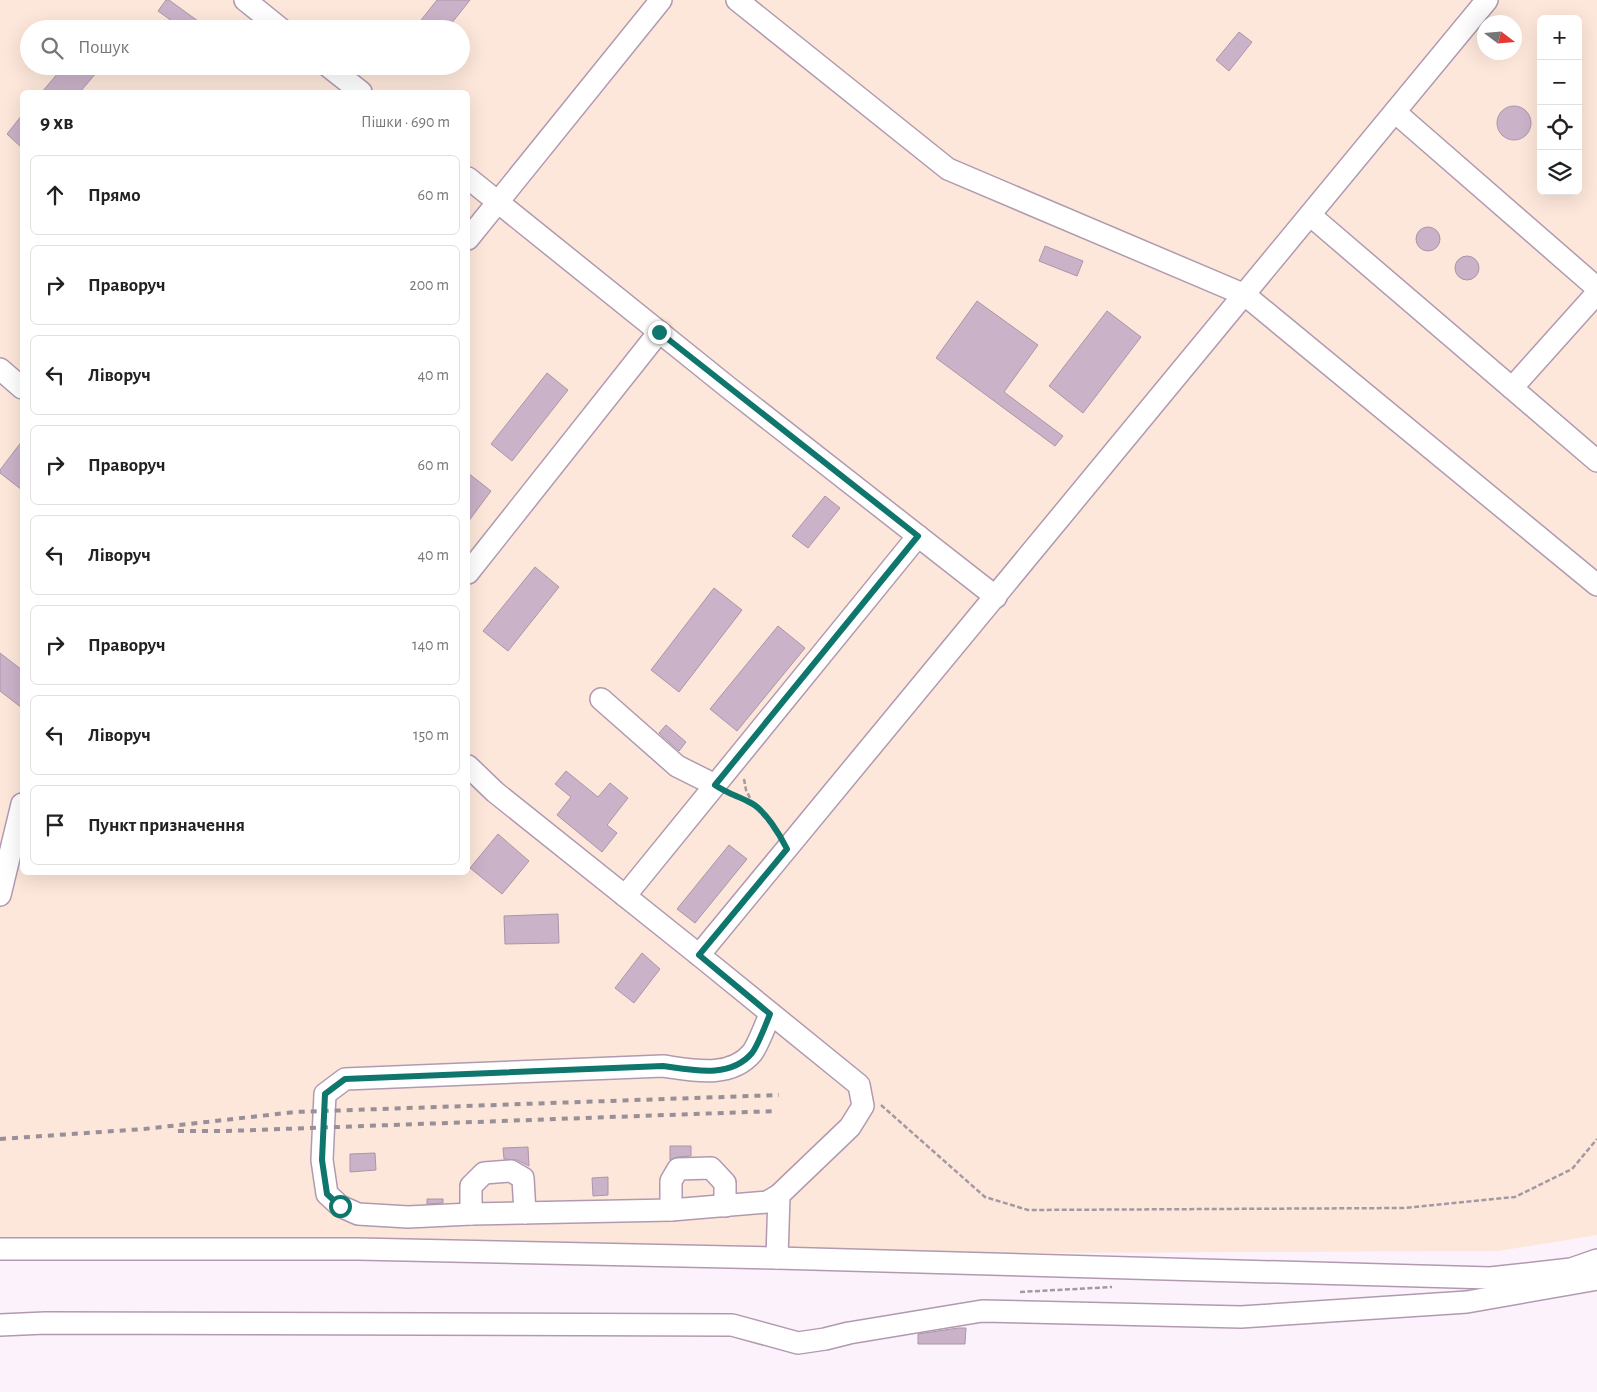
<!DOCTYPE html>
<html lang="uk">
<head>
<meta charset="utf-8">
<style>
  :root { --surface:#fff; --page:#f6f6f6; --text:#222; --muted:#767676; --line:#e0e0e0 }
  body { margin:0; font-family:"Alegreya Sans",sans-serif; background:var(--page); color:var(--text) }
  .controls { position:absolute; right:15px; top:15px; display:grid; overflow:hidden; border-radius:8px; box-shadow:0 5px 20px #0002 }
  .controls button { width:45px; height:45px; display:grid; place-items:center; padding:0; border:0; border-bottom:1px solid var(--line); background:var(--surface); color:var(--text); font:25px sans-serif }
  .compass { position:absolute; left:1477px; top:15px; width:45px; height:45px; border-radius:50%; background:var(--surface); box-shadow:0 5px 20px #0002; rotate:106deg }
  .stop { position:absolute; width:15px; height:15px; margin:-11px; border:4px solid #0f766e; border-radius:50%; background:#fff }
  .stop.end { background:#0f766e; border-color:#fff; box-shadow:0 1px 5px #0008 }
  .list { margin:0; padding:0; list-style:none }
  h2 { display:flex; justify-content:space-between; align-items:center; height:65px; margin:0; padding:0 20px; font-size:21px }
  h2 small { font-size:16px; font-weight:400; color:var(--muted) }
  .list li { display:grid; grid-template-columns:32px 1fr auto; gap:15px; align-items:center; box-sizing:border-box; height:80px; margin:0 10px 10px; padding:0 10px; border:1px solid var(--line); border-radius:8px }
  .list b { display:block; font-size:19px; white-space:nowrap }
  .list em { font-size:16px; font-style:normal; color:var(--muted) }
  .icon { flex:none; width:28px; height:28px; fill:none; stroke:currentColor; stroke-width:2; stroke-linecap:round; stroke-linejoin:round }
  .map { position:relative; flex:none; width:1597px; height:1392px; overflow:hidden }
  .search { position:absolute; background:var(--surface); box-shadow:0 5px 20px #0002; left:20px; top:20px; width:450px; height:55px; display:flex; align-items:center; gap:12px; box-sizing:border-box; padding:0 18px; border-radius:28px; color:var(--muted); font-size:19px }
  .panel { position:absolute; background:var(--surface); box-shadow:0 5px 20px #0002; left:20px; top:90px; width:450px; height:785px; border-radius:8px }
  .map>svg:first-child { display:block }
</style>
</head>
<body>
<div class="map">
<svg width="1597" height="1392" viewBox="0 0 1597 1392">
  <rect width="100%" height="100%" fill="#fcf2fb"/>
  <!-- industrial -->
  <path fill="#fde7da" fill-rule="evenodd" d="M0 0H1597V1235L1499 1251 0 1257ZM1541 19H1578V191H1541ZM1484 22H1514V52H1484ZM29 29H461V66H29ZM22 92H468V872H22Z"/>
  <!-- building -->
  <g fill="#cab2c8" stroke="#ac95aa">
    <polygon points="166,0 169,0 198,21 192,29 183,29 158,11"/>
    <polygon points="437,0 470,0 447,29 414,29"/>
    <polygon points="1239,32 1252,42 1229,71 1216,60"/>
    <polygon points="64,66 102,66 80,92 42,92"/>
    <circle cx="1514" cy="123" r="17"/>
    <polygon points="22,115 22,148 7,134"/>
    <circle cx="1428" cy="239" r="12"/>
    <polygon points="1045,246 1083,261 1077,276 1039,261"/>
    <circle cx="1467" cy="268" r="12"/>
    <polygon points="977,301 1038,345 1004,392 1063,436 1055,446 936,358"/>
    <polygon points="1107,311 1141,337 1083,413 1049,386"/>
    <polygon points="547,373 568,390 512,461 491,444"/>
    <polygon points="22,441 22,490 0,473 0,470"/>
    <polygon points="468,473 491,491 468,522"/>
    <polygon points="825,496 840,508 808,548 792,536"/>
    <polygon points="535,567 559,587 508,651 483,631"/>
    <polygon points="714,588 742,610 679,692 651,670"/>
    <polygon points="778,626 805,648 737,731 710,709"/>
    <polygon points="0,653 22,670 22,708 0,691"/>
    <polygon points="666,725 686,742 679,751 659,733"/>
    <polygon points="566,771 598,797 610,783 628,798 607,825 617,833 602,852 557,815 571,797 555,784"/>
    <polygon points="498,834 529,861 502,894 470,868"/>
    <polygon points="729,845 747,859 695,923 677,909"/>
    <polygon points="558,914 559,943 505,944 504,916"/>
    <polygon points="642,953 660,969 634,1003 615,988"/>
    <polygon points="670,1146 691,1146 691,1156 677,1157 670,1160"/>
    <polygon points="528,1147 529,1166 517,1160 504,1159 503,1148"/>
    <polygon points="375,1153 376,1170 350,1172 350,1154"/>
    <polygon points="608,1177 608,1195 593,1196 592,1178"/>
    <polygon points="427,1199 443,1199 443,1203 427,1204"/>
    <polygon points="958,1328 966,1328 965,1344 918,1344 918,1334"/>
  </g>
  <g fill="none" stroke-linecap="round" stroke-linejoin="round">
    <!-- minor casing -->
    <g stroke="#b19ab0" stroke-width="24">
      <g id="minor">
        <polyline points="245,0 281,29"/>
        <polyline points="737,0 948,169 1245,295 1597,585"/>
        <polyline points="328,66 361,92"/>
        <polyline points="1395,112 1597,288"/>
        <polyline points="468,178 729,388 996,597"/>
        <polyline points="1310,215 1597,461"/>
        <polyline points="468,239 661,0"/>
        <polyline points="0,369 22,388"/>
        <polyline points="1512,388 1597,293"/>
        <polyline points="468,573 659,332"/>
        <polyline points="601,699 677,766 715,785"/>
        <path d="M468 766 495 792 699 955 859 1085 863 1106 850 1127 779 1195 767 1202 671 1210 471 1214 408 1217 358 1214 340 1206 327 1194 322 1160 325 1094 345 1079 663 1066C692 1070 730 1079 752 1053 758 1045 766 1024 770 1014"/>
        <polyline points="0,895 22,804"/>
        <polyline points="625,896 918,536"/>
        <polyline points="699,955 1487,0"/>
        <polyline points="671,1210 671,1181 678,1169 711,1168 725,1183 725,1206"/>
        <polyline points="471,1214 471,1186 484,1173 511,1171 523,1178 525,1213"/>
        <polyline points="0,1249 358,1249 777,1258 1490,1278 1571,1269 1597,1260"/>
        <polyline points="777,1258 779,1195"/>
        <polyline points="0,1325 45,1323 732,1325 798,1343 825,1339 849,1333 982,1311 1241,1317 1467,1302 1597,1279"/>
      </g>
    </g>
    <!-- path -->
    <g stroke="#a399a2" stroke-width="2.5" stroke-dasharray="5 2.5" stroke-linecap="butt">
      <polyline points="744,779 746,790 752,802"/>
      <polyline points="731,795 752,803 778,833"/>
      <polyline points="881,1105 985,1197 1028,1210 1403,1208 1515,1197 1572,1169 1597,1139"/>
      <polyline points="1020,1292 1112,1287"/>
    </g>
    <!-- minor -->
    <use href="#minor" stroke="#fff" stroke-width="21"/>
    <!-- rail -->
    <g stroke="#998f98" stroke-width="4" stroke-dasharray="6 6" stroke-linecap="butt">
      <polyline points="178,1131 227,1131 777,1111"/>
      <polyline points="0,1139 144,1129 295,1112 779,1095"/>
    </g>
  </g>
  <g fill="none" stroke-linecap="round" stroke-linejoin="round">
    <!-- route -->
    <path stroke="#0f766e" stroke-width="6" d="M340 1206 327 1194 322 1160 325 1094 345 1079 663 1066C692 1070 730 1079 752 1053 758 1045 766 1024 770 1014L699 955 787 849C780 835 765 810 751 803 738 796 728 794 715 785L918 536 659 332"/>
  </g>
</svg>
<div class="controls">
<button>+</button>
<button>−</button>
<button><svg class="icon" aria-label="locate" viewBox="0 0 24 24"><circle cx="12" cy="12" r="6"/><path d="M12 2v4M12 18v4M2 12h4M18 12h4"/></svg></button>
<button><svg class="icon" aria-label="layers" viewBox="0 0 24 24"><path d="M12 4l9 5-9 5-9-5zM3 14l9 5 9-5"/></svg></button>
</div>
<svg class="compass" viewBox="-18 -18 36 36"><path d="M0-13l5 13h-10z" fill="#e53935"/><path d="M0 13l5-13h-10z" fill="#767676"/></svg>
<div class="stop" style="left:340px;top:1206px"></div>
<div class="stop end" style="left:659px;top:332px"></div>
<div class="search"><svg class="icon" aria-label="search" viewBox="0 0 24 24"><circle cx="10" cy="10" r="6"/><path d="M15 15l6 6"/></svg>Пошук</div>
<section class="panel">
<h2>9 хв<small>Пішки · 690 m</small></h2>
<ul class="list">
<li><svg class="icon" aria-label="ahead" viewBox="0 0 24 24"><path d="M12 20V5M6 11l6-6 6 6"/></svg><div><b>Прямо</b></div><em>60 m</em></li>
<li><svg class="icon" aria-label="right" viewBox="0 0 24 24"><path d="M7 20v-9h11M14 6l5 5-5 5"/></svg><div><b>Праворуч</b></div><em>200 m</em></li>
<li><svg class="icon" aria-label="left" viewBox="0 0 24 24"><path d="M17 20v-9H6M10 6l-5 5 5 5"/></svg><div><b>Ліворуч</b></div><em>40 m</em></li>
<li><svg class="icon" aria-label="right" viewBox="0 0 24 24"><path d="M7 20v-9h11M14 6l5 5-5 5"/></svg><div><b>Праворуч</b></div><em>60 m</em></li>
<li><svg class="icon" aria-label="left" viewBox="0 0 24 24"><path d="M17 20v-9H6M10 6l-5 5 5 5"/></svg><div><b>Ліворуч</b></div><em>40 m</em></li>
<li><svg class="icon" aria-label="right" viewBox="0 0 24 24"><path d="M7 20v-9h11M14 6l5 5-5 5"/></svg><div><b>Праворуч</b></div><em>140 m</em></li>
<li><svg class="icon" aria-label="left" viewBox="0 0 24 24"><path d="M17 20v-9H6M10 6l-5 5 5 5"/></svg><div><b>Ліворуч</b></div><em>150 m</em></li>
<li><svg class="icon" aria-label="arrive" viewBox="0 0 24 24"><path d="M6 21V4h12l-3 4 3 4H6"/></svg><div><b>Пункт призначення</b></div></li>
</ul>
</section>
</div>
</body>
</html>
